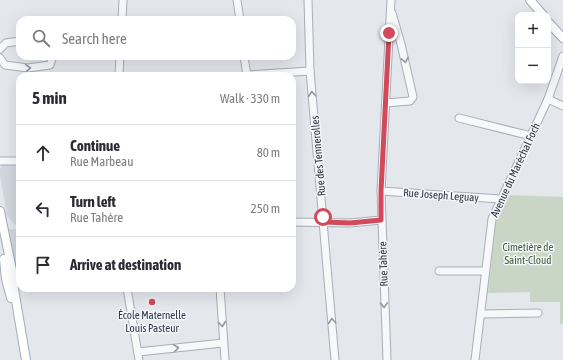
<!DOCTYPE html>
<html lang="en">
<head>
<meta charset="utf-8">
<style>
  :root { --surface:#fff; --page:#f2f2f3; --text:#2b2b33; --muted:#7c7c81; --line:#e1e1e2 }
  body { margin:0; font-family:"Asap Condensed",sans-serif; background:var(--page); color:var(--text) }
  .controls { position:absolute; right:12px; top:12px; display:grid; overflow:hidden; border-radius:8px; box-shadow:0 4px 16px #0002 }
  .controls button { width:36px; height:36px; display:grid; place-items:center; padding:0; border:0; border-bottom:1px solid var(--line); background:var(--surface); color:var(--text); font:20px sans-serif }
  .stop { position:absolute; width:12px; height:12px; margin:-9px; border:3px solid #d1495b; border-radius:50%; background:#fff }
  .stop.end { background:#d1495b; border-color:#fff; box-shadow:0 1px 4px #0008 }
  .list { margin:0; padding:0; list-style:none }
  h2 { display:flex; justify-content:space-between; align-items:center; height:52px; margin:0; padding:0 16px; font-size:17px }
  h2 small { font-size:13px; font-weight:400; color:var(--muted) }
  .list li { display:grid; grid-template-columns:26px 1fr auto; gap:12px; align-items:center; box-sizing:border-box; height:56px; padding:0 16px; border-top:1px solid var(--line) }
  .list b { display:block; font-size:15px; white-space:nowrap }
  .list p { margin:0; font-size:13px; white-space:nowrap; color:var(--muted) }
  .list em { font-size:13px; font-style:normal; color:var(--muted) }
  .icon { flex:none; width:22px; height:22px; fill:none; stroke:currentColor; stroke-width:2; stroke-linecap:round; stroke-linejoin:round }
  .map { position:relative; flex:none; width:563px; height:360px; overflow:hidden }
  .search { position:absolute; background:var(--surface); box-shadow:0 4px 16px #0002; left:16px; top:16px; width:280px; height:44px; display:flex; align-items:center; gap:10px; box-sizing:border-box; padding:0 14px; border-radius:12px; color:var(--muted); font-size:15px }
  .panel { position:absolute; background:var(--surface); box-shadow:0 4px 16px #0002; left:16px; top:72px; width:280px; height:220px; border-radius:12px }
  .map>svg:first-child { display:block }
</style>
</head>
<body>
<div class="map">
<svg width="563" height="360" viewBox="0 0 563 360">
  <rect width="100%" height="100%" fill="#e4e7ec"/>
  <!-- built -->
  <g fill="#d2d6de">
    <polygon points="4,163 20,163 20,227 17,227 7,216 0,175 0,168"/>
    <polygon points="9,229 20,229 20,287 19,287"/>
  </g>
  <!-- green -->
  <polygon fill="#c9d6c5" points="508,195 563,197 563,324 560,324 560,302 530,302 530,292 488,293 496,221"/>
  <g fill="none" stroke-linecap="round" stroke-linejoin="round">
    <!-- minor casing -->
    <g stroke="#a9aeb7" stroke-width="9">
      <g id="minor">
        <polyline points="237,0 240,20"/>
        <polyline points="308,0 310,71 335,360"/>
        <polyline points="122,20 123,0"/>
        <polyline points="0,49 6,43 20,41"/>
        <polyline points="244,56 247,76"/>
        <polyline points="0,58 5,65 28,68 50,65 53,56"/>
        <polyline points="247,75 310,71"/>
        <polyline points="119,76 120,56"/>
        <polyline points="548,99 563,106"/>
        <polyline points="386,103 410,101 413,97 401,44 392,13"/>
        <polyline points="459,118 531,136"/>
        <polyline points="0,161 20,161"/>
        <polyline points="381,191 501,199"/>
        <polyline points="292,222 350,223 381,220"/>
        <polyline points="439,271 485,271"/>
        <polyline points="127,288 139,360"/>
        <polyline points="220,288 225,360"/>
        <polyline points="481,314 538,313"/>
        <polyline points="138,352 223,343"/>
        <polyline points="387,360 381,191 391,0"/>
        <polyline points="475,360 492,219 548,99 563,56"/>
      </g>
    </g>
    <!-- major casing -->
    <g stroke="#a3abb8" stroke-width="10">
      <g id="major">
        <polyline points="530,0 543,15"/>
        <polyline points="548,22 563,38"/>
        <polyline points="0,211 13,275 14,289 26,360"/>
        <polyline points="4,259 6,279 11,298"/>
      </g>
    </g>
    <!-- minor -->
    <use href="#minor" stroke="#f7f8fa" stroke-width="7"/>
    <!-- major -->
    <use href="#major" stroke="#fff" stroke-width="8"/>
  </g>
  <!-- one-way arrows -->
  <defs><path id="oneway-chevron" d="M-2-3.5L2.5 0L-2 3.5" fill="none" stroke-width="1.6" stroke-linecap="round" stroke-linejoin="round"/></defs>
  <g stroke="#9196a0">
    <use href="#oneway-chevron" transform="translate(405 60) rotate(77)"/>
    <use href="#oneway-chevron" transform="translate(28 68) rotate(-4)"/>
    <use href="#oneway-chevron" transform="translate(312 94) rotate(-95)"/>
    <use href="#oneway-chevron" transform="translate(384 305) rotate(88)"/>
    <use href="#oneway-chevron" transform="translate(332 321) rotate(-95)"/>
    <use href="#oneway-chevron" transform="translate(222 324) rotate(85)"/>
    <use href="#oneway-chevron" transform="translate(176 348) rotate(-7)"/>
  </g>
  <g fill="none" stroke-linecap="round" stroke-linejoin="round">
    <!-- route -->
    <polyline stroke="#d1495b" stroke-width="5" points="323,217 324,222 350,223 381,220 381,191 389,33"/>
  </g>
  <!-- markers -->
  <circle fill="#d1495b" stroke="#f4f6f9" stroke-width="1.5" cx="152" cy="302" r="4"/>
  <g text-anchor="middle" stroke-width="3" stroke-linejoin="round" paint-order="stroke">
    <!-- street labels -->
    <g font-size="11" fill="#2b3445" stroke="#f4f6f9">
      <text transform="translate(318 156) rotate(-95)" y="4">Rue des Tennerolles</text>
      <text transform="translate(515 170) rotate(-65)" y="4">Avenue du Maréchal Foch</text>
      <text transform="translate(441 195) rotate(4)" y="4">Rue Joseph Leguay</text>
      <text transform="translate(383 264) rotate(-92)" y="4">Rue Tahère</text>
    </g>
    <!-- park labels -->
    <g font-size="11" fill="#3f6138" stroke="#f4f6f9">
      <text x="528" y="251">Cimetière de<tspan x="528" dy="13">Saint-Cloud</tspan></text>
    </g>
    <!-- poi labels -->
    <g font-size="11" fill="#2b3445" stroke="#f4f6f9">
      <text x="152" y="319">École Maternelle<tspan x="152" dy="13">Louis Pasteur</tspan></text>
    </g>
  </g>
</svg>
<div class="controls">
<button>+</button>
<button>−</button>
</div>
<div class="stop" style="left:323px;top:217px"></div>
<div class="stop end" style="left:389px;top:33px"></div>
<div class="search"><svg class="icon" aria-label="search" viewBox="0 0 24 24"><circle cx="10" cy="10" r="6"/><path d="M15 15l6 6"/></svg>Search here</div>
<section class="panel">
<h2>5 min<small>Walk · 330 m</small></h2>
<ul class="list">
<li><svg class="icon" aria-label="ahead" viewBox="0 0 24 24"><path d="M12 20V5M6 11l6-6 6 6"/></svg><div><b>Continue</b><p>Rue Marbeau</p></div><em>80 m</em></li>
<li><svg class="icon" aria-label="left" viewBox="0 0 24 24"><path d="M17 20v-9H6M10 6l-5 5 5 5"/></svg><div><b>Turn left</b><p>Rue Tahère</p></div><em>250 m</em></li>
<li><svg class="icon" aria-label="arrive" viewBox="0 0 24 24"><path d="M6 21V4h12l-3 4 3 4H6"/></svg><div><b>Arrive at destination</b></div></li>
</ul>
</section>
</div>
</body>
</html>
